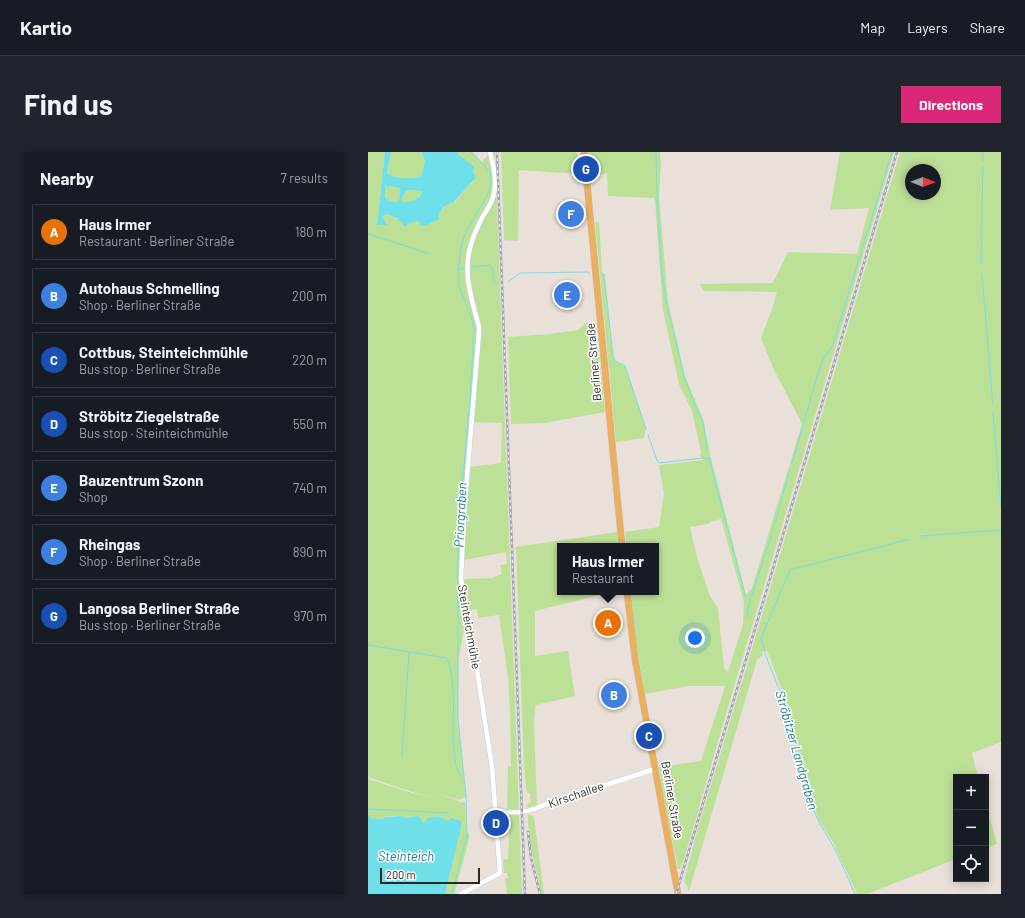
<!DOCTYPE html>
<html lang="en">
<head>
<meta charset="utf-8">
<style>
  :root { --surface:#171b24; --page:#20242c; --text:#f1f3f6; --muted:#9ea1a6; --line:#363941; --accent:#db2777 }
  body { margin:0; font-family:Barlow,sans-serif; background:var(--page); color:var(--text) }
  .controls { position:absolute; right:12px; bottom:12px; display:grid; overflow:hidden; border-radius:0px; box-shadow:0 2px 10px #0003 }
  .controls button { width:36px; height:36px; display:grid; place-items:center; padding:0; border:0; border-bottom:1px solid var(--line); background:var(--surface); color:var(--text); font:20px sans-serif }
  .compass { position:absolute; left:537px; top:12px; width:36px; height:36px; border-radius:50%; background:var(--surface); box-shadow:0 2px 10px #0003; rotate:91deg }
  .scale { position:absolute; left:12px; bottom:10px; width:100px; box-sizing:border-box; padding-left:4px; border:2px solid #282828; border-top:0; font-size:11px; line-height:14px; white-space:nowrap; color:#282828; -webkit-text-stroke:3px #fff; paint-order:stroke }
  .you { position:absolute; left:327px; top:486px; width:14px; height:14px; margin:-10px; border:3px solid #fff; border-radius:50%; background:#1a73e8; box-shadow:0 0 0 6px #1a73e833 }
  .badge { display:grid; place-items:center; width:26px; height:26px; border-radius:50%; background:var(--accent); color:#fff; font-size:13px; font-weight:700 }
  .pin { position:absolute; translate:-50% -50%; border:2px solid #fff; box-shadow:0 1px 4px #0006 }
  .popup { position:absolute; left:189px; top:391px; width:102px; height:52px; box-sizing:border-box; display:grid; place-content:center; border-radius:0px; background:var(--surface); filter:drop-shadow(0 1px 3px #0005); font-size:13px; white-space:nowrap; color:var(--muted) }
  .popup b { font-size:15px; color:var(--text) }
  .popup::after { content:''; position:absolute; left:50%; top:100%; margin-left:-8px; border:8px solid transparent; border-top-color:var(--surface) }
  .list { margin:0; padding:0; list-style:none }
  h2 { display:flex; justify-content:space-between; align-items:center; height:52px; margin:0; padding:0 16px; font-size:17px }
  h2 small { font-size:13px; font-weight:400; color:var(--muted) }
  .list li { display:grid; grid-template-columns:26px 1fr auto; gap:12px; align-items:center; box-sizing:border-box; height:56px; margin:0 8px 8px; padding:0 8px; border:1px solid var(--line); border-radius:0px }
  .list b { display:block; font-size:15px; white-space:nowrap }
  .list p { margin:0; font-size:13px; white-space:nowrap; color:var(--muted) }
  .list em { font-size:13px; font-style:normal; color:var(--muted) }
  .icon { flex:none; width:22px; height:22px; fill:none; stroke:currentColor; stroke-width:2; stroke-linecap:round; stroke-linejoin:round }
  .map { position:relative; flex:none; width:633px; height:742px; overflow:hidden; border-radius:0px }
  header { display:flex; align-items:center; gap:24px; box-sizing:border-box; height:56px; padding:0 20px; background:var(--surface); border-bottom:1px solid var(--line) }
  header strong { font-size:19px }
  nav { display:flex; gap:22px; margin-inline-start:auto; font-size:14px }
  .intro { display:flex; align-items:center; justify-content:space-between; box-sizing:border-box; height:96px; padding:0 24px }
  h1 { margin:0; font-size:28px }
  .button { padding:10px 18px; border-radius:0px; background:var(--accent); color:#fff; font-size:14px; font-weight:700 }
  main { display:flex; gap:24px; padding:0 24px }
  aside { flex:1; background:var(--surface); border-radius:0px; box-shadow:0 2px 10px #0003 }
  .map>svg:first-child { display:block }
</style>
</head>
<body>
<header>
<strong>Kartio</strong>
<nav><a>Map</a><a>Layers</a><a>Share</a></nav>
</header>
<div class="intro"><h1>Find us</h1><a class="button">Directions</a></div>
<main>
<aside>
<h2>Nearby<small>7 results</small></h2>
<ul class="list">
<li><span class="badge" style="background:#e8710a">A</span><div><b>Haus Irmer</b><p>Restaurant · Berliner Straße</p></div><em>180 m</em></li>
<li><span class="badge" style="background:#3f7fe0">B</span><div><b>Autohaus Schmelling</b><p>Shop · Berliner Straße</p></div><em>200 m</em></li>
<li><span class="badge" style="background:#1a4fb4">C</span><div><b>Cottbus, Steinteichmühle</b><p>Bus stop · Berliner Straße</p></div><em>220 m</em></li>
<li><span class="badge" style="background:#1a4fb4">D</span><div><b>Ströbitz Ziegelstraße</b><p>Bus stop · Steinteichmühle</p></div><em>550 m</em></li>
<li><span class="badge" style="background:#3f7fe0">E</span><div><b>Bauzentrum Szonn</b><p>Shop</p></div><em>740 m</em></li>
<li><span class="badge" style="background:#3f7fe0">F</span><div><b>Rheingas</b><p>Shop · Berliner Straße</p></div><em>890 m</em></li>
<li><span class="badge" style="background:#1a4fb4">G</span><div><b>Langosa Berliner Straße</b><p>Bus stop · Berliner Straße</p></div><em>970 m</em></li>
</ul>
</aside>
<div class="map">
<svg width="633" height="742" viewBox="0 0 633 742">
  <rect width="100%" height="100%" fill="#eae0da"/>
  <!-- green -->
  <g fill="#bde097" fill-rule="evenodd">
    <path d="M0 0H17L9 73 19 72 13 65 18 62 41 71 52 69 62 71 71 68V62L75 55 87 50 100 34 105 30V19L107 15 90 2V0H105L114 10 122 0H127L151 658H139L140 615 143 614 142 558 140 525 131 463 110 466 109 457 99 459 91 506 90 566 98 644 91 648 65 640 91 649V651L97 650 99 681H101V687L87 740 88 742H77L93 677 80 670H58L55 671C45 668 23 659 14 667L2 666 0 663V627L44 641 64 645 44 640 0 625ZM105 270 134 271 133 311 102 315ZM138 400 139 412 132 413 134 422 124 426 95 427 96 408Z"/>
    <path d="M23 0H54L57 9 53 25C42 27 28 27 19 21Z"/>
    <polygon points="133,0 209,0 213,22 151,18 150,89 136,88"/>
    <path d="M220 0H292L293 13 291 44 300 151 317 224 335 267 343 306 378 443 384 436 434 272 406 218 393 186 404 157 409 140 335 139 332 132 405 131 420 100 489 102 501 56 462 58 472 0H526L365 538 316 707 312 717H310L300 668 291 615 333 609 357 534H320L277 542 267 484 262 440H288V394H258L257 380 291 375 296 341 291 313 335 308 332 304 333 300 324 259 311 232 295 158 287 48 286 46 240 44 239 21 222 24ZM353 367 376 450 375 472 360 520 356 516 350 456 342 444 330 409 322 375 340 372 345 369Z"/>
    <path d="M532 0H633V590L604 601 610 625H588V707L499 742H489L465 690 452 670 444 650 435 623 423 561 399 499 394 500 395 503 389 508 321 739 316 729 328 683 395 460ZM543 18H567V42H543Z"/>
    <polygon points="21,34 32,36 31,49 28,50 20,49 17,45 17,35"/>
    <path d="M38 38 54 39C52 48 43 50 34 50L33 48Z"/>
    <polygon points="227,70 231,70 234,120 236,122 245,203 247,209 257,214 278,277 276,286 248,290"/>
    <polygon points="218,171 228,172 237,260 177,271 143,272 140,185 182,182 210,178"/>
    <polygon points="249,380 250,394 192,394 192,440 244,440 167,459 167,504 200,499 207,544 168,553 168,548 166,572 169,653 169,655 160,656 159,652 163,651 162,641 159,641 156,617 148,395"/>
    <polygon points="618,653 629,692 618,696"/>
    <path d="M160 662 166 665 176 742H173C169 716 159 689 160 662Z"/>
    <polygon points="139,663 151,663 154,742 139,742 137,726 140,726 139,721 136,721 135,708 140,707 141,680"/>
  </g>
  <!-- water -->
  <g fill="#6fe0ea" fill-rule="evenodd">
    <path d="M17 0H23L19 21C27 27 42 27 53 25L57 9 54 0H90V2L107 15 105 19 108 26 100 34 86 50 75 55 71 62V68L62 71 59 74 52 73 51 69 41 71 37 75 29 66 18 62 14 65 19 73H9ZM21 34 32 36 31 49 28 50 20 49 17 45V35ZM38 38 54 39C53 48 42 50 34 50L33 48Z"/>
    <path d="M0 663 2 666 14 667 17 665 34 664 38 666 51 664 55 671 58 669 60 666C68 664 73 665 80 669L83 666 93 669V677L77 742H0Z"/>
  </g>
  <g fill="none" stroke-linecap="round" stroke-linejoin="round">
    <!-- stream -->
    <g stroke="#6fe0ea" stroke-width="1">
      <polyline points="288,0 289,46 294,124 299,152 316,224 328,256 335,269 339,299"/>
      <polyline points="615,9 615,0"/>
      <polyline points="0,82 62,102"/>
      <polyline points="613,112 615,14"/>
      <polyline points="102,115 122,113 125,118 126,131 129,131"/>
      <polyline points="92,117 97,116"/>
      <polyline points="234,121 236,122 245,203 247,209 257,214 278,277"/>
      <polyline points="614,122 625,254"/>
      <polyline points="140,130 152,121 220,120 222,122"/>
      <polyline points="625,261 633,355"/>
      <polyline points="280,283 289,308 291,311 335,306 341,306 378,446"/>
      <polyline points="424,311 451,218 456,206 464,195 524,0"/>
      <polyline points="553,384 633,378"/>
      <polyline points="382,466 379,461 382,448 404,382 422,317"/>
      <polyline points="395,471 399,472"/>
      <path d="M0 493 78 506C90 522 83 584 87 607 87 613 90 619 92 624"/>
      <polyline points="34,605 41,500"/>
      <polyline points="0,657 81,661"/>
      <path d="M84 742 99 682 98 644 90 566V380L102 247 106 180C105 162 94 148 91 131 89 121 92 101 94 91 99 72 114 57 121 39 123 34 123 27 123 21L103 0"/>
      <polyline points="487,742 468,699 451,670 443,652 433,623 421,562 398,504 393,486 422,418 542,387"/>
    </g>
    <!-- minor casing -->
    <g stroke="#c8cfda" stroke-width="5.5">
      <g id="minor">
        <path d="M128 661C147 660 159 662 176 653L287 617"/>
        <path d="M93 742 132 721 124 615 110 524 98 470 93 426 96 362 111 180V175C104 148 95 124 102 96 104 88 108 78 112 70 115 63 121 56 124 48 130 33 126 16 122 0"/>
      </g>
    </g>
    <!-- major casing -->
    <g stroke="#bebebe" stroke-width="7">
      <g id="major">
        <polyline points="216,0 254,394"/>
        <polyline points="259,440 267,507 310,742"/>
      </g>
    </g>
    <!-- minor -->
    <use href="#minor" stroke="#fff" stroke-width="4.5"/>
    <!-- major -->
    <use href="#major" stroke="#ecb05d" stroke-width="6"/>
    <!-- rail casing -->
    <g stroke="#9da4b2" stroke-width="2.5">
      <g id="rail">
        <polyline points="129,0 157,742"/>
        <polyline points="160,680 163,706 172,742"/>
        <polyline points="308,742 529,0"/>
      </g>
    </g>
    <!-- rail -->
    <use href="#rail" stroke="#fff" stroke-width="1" stroke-dasharray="3" stroke-linecap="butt"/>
  </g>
  <g text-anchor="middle" stroke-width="3" stroke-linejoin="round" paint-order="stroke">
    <!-- street labels -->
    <g font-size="12" fill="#282828" stroke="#fff">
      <text transform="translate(226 210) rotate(-95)" y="4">Berliner Straße</text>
      <text transform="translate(101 475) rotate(80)" y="4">Steinteichmühle</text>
      <text transform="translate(208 643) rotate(-19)" y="4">Kirschallee</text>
      <text transform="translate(304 648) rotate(80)" y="4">Berliner Straße</text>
    </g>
    <!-- water labels -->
    <g font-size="13" font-style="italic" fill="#117e93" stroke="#fff">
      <text transform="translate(92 363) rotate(-87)" y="5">Priorgraben</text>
      <text transform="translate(429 598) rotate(74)" y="5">Ströbitzer Landgraben</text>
      <text x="38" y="709">Steinteich</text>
    </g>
  </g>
</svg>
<div class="controls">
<button>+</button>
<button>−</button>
<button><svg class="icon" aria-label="locate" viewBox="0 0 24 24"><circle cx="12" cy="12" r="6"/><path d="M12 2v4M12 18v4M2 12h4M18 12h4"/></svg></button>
</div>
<svg class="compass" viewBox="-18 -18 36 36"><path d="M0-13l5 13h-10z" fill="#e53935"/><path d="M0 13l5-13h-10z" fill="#9ea1a6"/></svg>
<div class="scale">200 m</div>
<div class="you"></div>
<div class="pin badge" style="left:240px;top:471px;background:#e8710a">A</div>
<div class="popup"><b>Haus Irmer</b>Restaurant</div>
<div class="pin badge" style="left:246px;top:543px;background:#3f7fe0">B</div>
<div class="pin badge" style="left:281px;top:584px;background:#1a4fb4">C</div>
<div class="pin badge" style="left:128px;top:671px;background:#1a4fb4">D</div>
<div class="pin badge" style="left:199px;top:143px;background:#3f7fe0">E</div>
<div class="pin badge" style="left:203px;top:62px;background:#3f7fe0">F</div>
<div class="pin badge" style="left:218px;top:17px;background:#1a4fb4">G</div>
</div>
</main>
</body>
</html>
